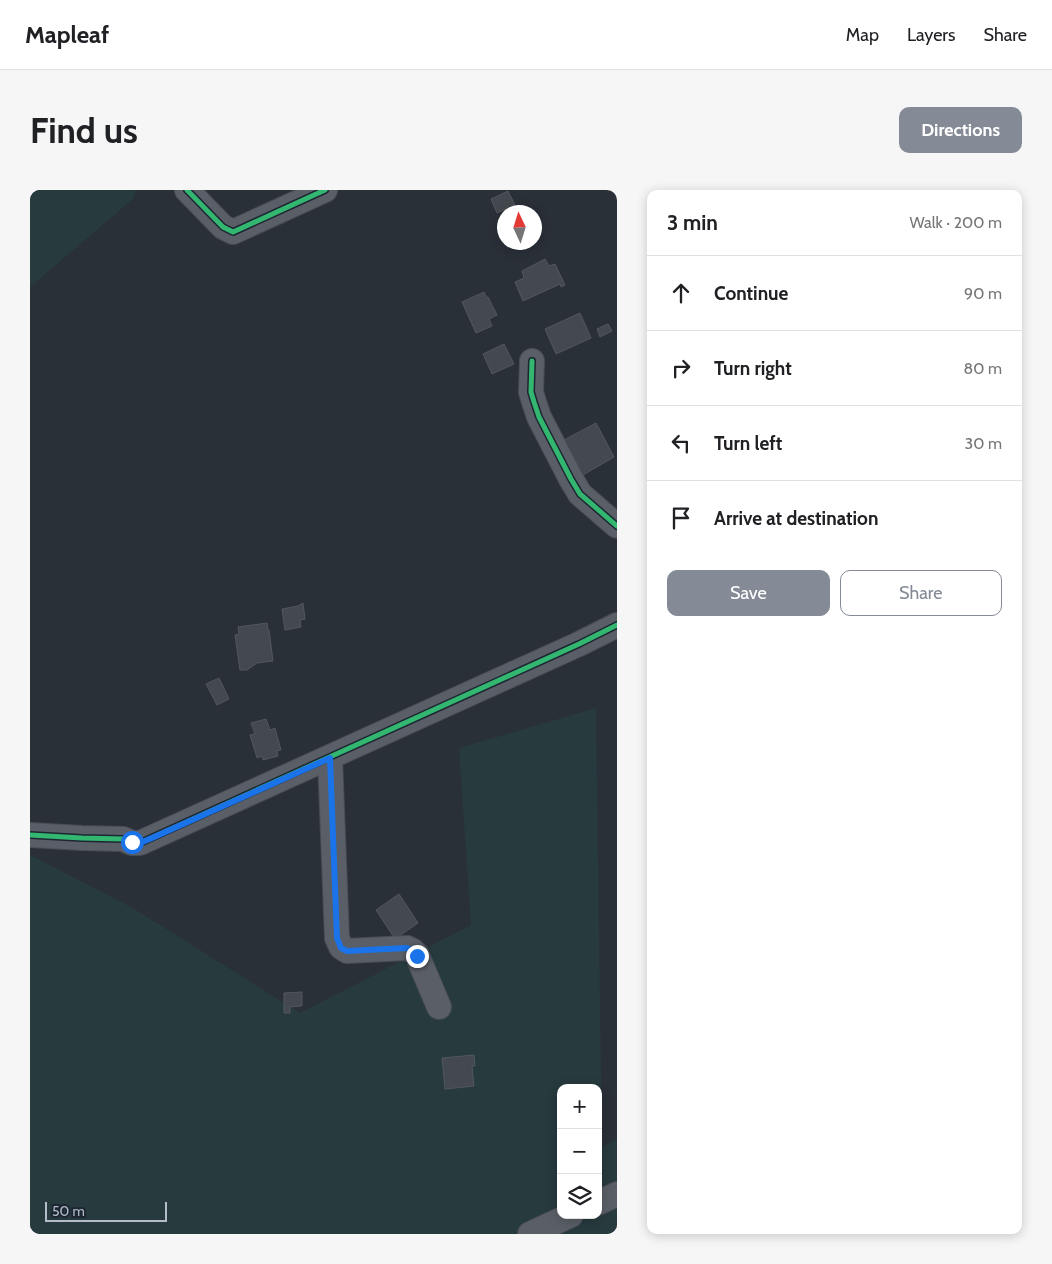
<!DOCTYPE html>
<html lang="en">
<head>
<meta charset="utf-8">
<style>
  :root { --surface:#fff; --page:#f6f6f6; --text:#202124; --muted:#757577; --line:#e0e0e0; --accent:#848b96 }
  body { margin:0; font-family:Cabin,sans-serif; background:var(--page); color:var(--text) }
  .controls { position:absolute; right:15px; bottom:15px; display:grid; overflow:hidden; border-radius:10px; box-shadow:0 2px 12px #0003 }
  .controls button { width:45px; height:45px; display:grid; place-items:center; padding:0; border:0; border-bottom:1px solid var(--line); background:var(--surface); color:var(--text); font:25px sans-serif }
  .compass { position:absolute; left:467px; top:15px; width:45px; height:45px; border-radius:50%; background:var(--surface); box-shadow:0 2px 12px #0003; rotate:356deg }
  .scale { position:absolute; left:15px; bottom:12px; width:122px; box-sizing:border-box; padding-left:5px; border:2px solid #b4bcc9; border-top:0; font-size:14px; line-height:18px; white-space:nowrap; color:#b4bcc9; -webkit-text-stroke:4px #1d2633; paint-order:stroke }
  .stop { position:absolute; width:15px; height:15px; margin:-11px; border:4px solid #1a73e8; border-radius:50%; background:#fff }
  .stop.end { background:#1a73e8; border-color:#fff; box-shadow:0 1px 5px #0008 }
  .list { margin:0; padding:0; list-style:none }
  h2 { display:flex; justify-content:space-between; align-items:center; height:65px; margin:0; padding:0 20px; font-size:21px }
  h2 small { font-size:16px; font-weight:400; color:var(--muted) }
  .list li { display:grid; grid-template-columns:32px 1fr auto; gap:15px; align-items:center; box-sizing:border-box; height:75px; padding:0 20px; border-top:1px solid var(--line) }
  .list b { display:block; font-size:19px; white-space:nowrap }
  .list em { font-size:16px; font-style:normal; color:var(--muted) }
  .actions { display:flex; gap:10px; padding:15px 20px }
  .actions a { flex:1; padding:11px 0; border:1px solid var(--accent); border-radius:10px; text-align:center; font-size:18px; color:var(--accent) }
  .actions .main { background:var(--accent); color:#fff }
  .icon { flex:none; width:28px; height:28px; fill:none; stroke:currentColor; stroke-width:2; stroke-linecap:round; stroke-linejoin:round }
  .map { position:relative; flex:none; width:587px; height:1044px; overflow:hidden; border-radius:10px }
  header { display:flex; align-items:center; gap:30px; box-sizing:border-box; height:70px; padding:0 25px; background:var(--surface); border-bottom:1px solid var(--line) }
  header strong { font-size:24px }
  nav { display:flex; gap:28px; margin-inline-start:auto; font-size:18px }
  .intro { display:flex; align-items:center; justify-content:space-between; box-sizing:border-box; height:120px; padding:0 30px }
  h1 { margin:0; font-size:35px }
  .button { padding:12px 22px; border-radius:10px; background:var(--accent); color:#fff; font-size:18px; font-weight:700 }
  main { display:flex; gap:30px; padding:0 30px }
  aside { flex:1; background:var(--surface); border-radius:10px; box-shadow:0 2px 12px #0003 }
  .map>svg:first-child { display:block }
</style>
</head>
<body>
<header>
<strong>Mapleaf</strong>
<nav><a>Map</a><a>Layers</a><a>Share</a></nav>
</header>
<div class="intro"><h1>Find us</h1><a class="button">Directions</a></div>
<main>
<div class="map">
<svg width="587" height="1044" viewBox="0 0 587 1044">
  <rect width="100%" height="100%" fill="#2a3038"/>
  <!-- green -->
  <g fill="#273a3e" fill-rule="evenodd">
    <polygon points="0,0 106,0 103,9 0,97"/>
    <path d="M566 518 572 957 587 949V1044H0V665L103 718 270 823 441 735 429 558ZM531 898H568V1025H531Z"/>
  </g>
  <!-- building -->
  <g fill="#444950" stroke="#52575f">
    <polygon points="478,1 485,15 467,23 461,9"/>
    <polygon points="515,69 519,76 525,74 535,95 531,97 530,94 493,111 485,92 494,88 492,81"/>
    <polygon points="454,102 457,108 458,107 467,125 459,129 462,136 446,143 432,112"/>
    <polygon points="550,123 561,148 526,164 515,139"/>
    <polygon points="578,134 582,141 570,147 567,139"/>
    <polygon points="474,154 484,174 462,184 453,164"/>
    <polygon points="566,233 584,267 553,285 534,250"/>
    <polygon points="273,413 275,429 270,430 271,437 255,440 252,419 268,416"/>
    <polygon points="237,433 238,440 239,440 243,471 227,473 217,480 210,480 205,445 209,444 208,437"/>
    <polygon points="189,488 199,509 187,515 176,494"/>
    <polygon points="236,529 240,540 245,538 251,560 247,561 248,566 233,570 232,566 227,568 220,545 225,544 221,533"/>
    <polygon points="369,704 388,733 365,749 346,720"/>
    <polygon points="272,802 272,816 260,817 260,823 254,823 254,803"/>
    <polygon points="444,865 445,876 442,876 444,896 415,899 412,868"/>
  </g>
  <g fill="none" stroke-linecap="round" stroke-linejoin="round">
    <!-- minor casing -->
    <g stroke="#484c53" stroke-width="26">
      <g id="minor">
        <polyline points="157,0 193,37 203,42 295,0"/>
        <polyline points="502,171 501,202 504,212 509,227 541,289 550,304 587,336"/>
        <polyline points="300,568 307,748 311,757 317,761 377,758 383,761 387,765 409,817"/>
        <polyline points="0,645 52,648 93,649 102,653 110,653 549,454 587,435"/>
        <polyline points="568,1013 587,1004"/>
        <polyline points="500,1044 541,1025"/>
      </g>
    </g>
    <!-- minor -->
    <use href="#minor" stroke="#5a5e66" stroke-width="24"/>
    <!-- cycleway casing -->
    <g stroke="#1d2633" stroke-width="8">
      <g id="cycleway">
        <polyline points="157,0 193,37 203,42 295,0"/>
        <polyline points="502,171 501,202 504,212 509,227 541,289 550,304 587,336"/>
        <polyline points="0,645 52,648 93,649 102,653 110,653 549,454 587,435"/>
      </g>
    </g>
    <!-- cycleway -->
    <use href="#cycleway" stroke="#33b770" stroke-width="5"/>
  </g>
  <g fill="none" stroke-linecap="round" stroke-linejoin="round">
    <!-- route -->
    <polyline stroke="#1a73e8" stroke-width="6" points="102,652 110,653 122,648 300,568 307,748 311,758 317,761 377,758 383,760 387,766"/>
  </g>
</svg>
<div class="controls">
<button>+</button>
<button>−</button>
<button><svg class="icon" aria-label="layers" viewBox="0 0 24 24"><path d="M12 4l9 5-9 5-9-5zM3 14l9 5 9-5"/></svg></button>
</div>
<svg class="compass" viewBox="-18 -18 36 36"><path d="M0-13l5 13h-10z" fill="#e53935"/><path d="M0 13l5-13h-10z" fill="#757577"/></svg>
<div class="scale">50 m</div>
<div class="stop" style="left:102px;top:652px"></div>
<div class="stop end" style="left:387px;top:766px"></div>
</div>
<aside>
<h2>3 min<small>Walk · 200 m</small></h2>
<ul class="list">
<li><svg class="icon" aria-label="ahead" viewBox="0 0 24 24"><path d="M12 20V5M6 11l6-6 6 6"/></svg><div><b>Continue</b></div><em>90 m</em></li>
<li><svg class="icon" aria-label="right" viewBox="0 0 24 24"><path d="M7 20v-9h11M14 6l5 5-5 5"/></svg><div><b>Turn right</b></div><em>80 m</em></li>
<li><svg class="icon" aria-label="left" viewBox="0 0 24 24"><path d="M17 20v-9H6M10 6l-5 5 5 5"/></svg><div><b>Turn left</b></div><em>30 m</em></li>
<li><svg class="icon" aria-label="arrive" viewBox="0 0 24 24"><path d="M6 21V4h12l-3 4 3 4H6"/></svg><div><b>Arrive at destination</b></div></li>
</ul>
<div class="actions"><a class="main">Save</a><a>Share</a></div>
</aside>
</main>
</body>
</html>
